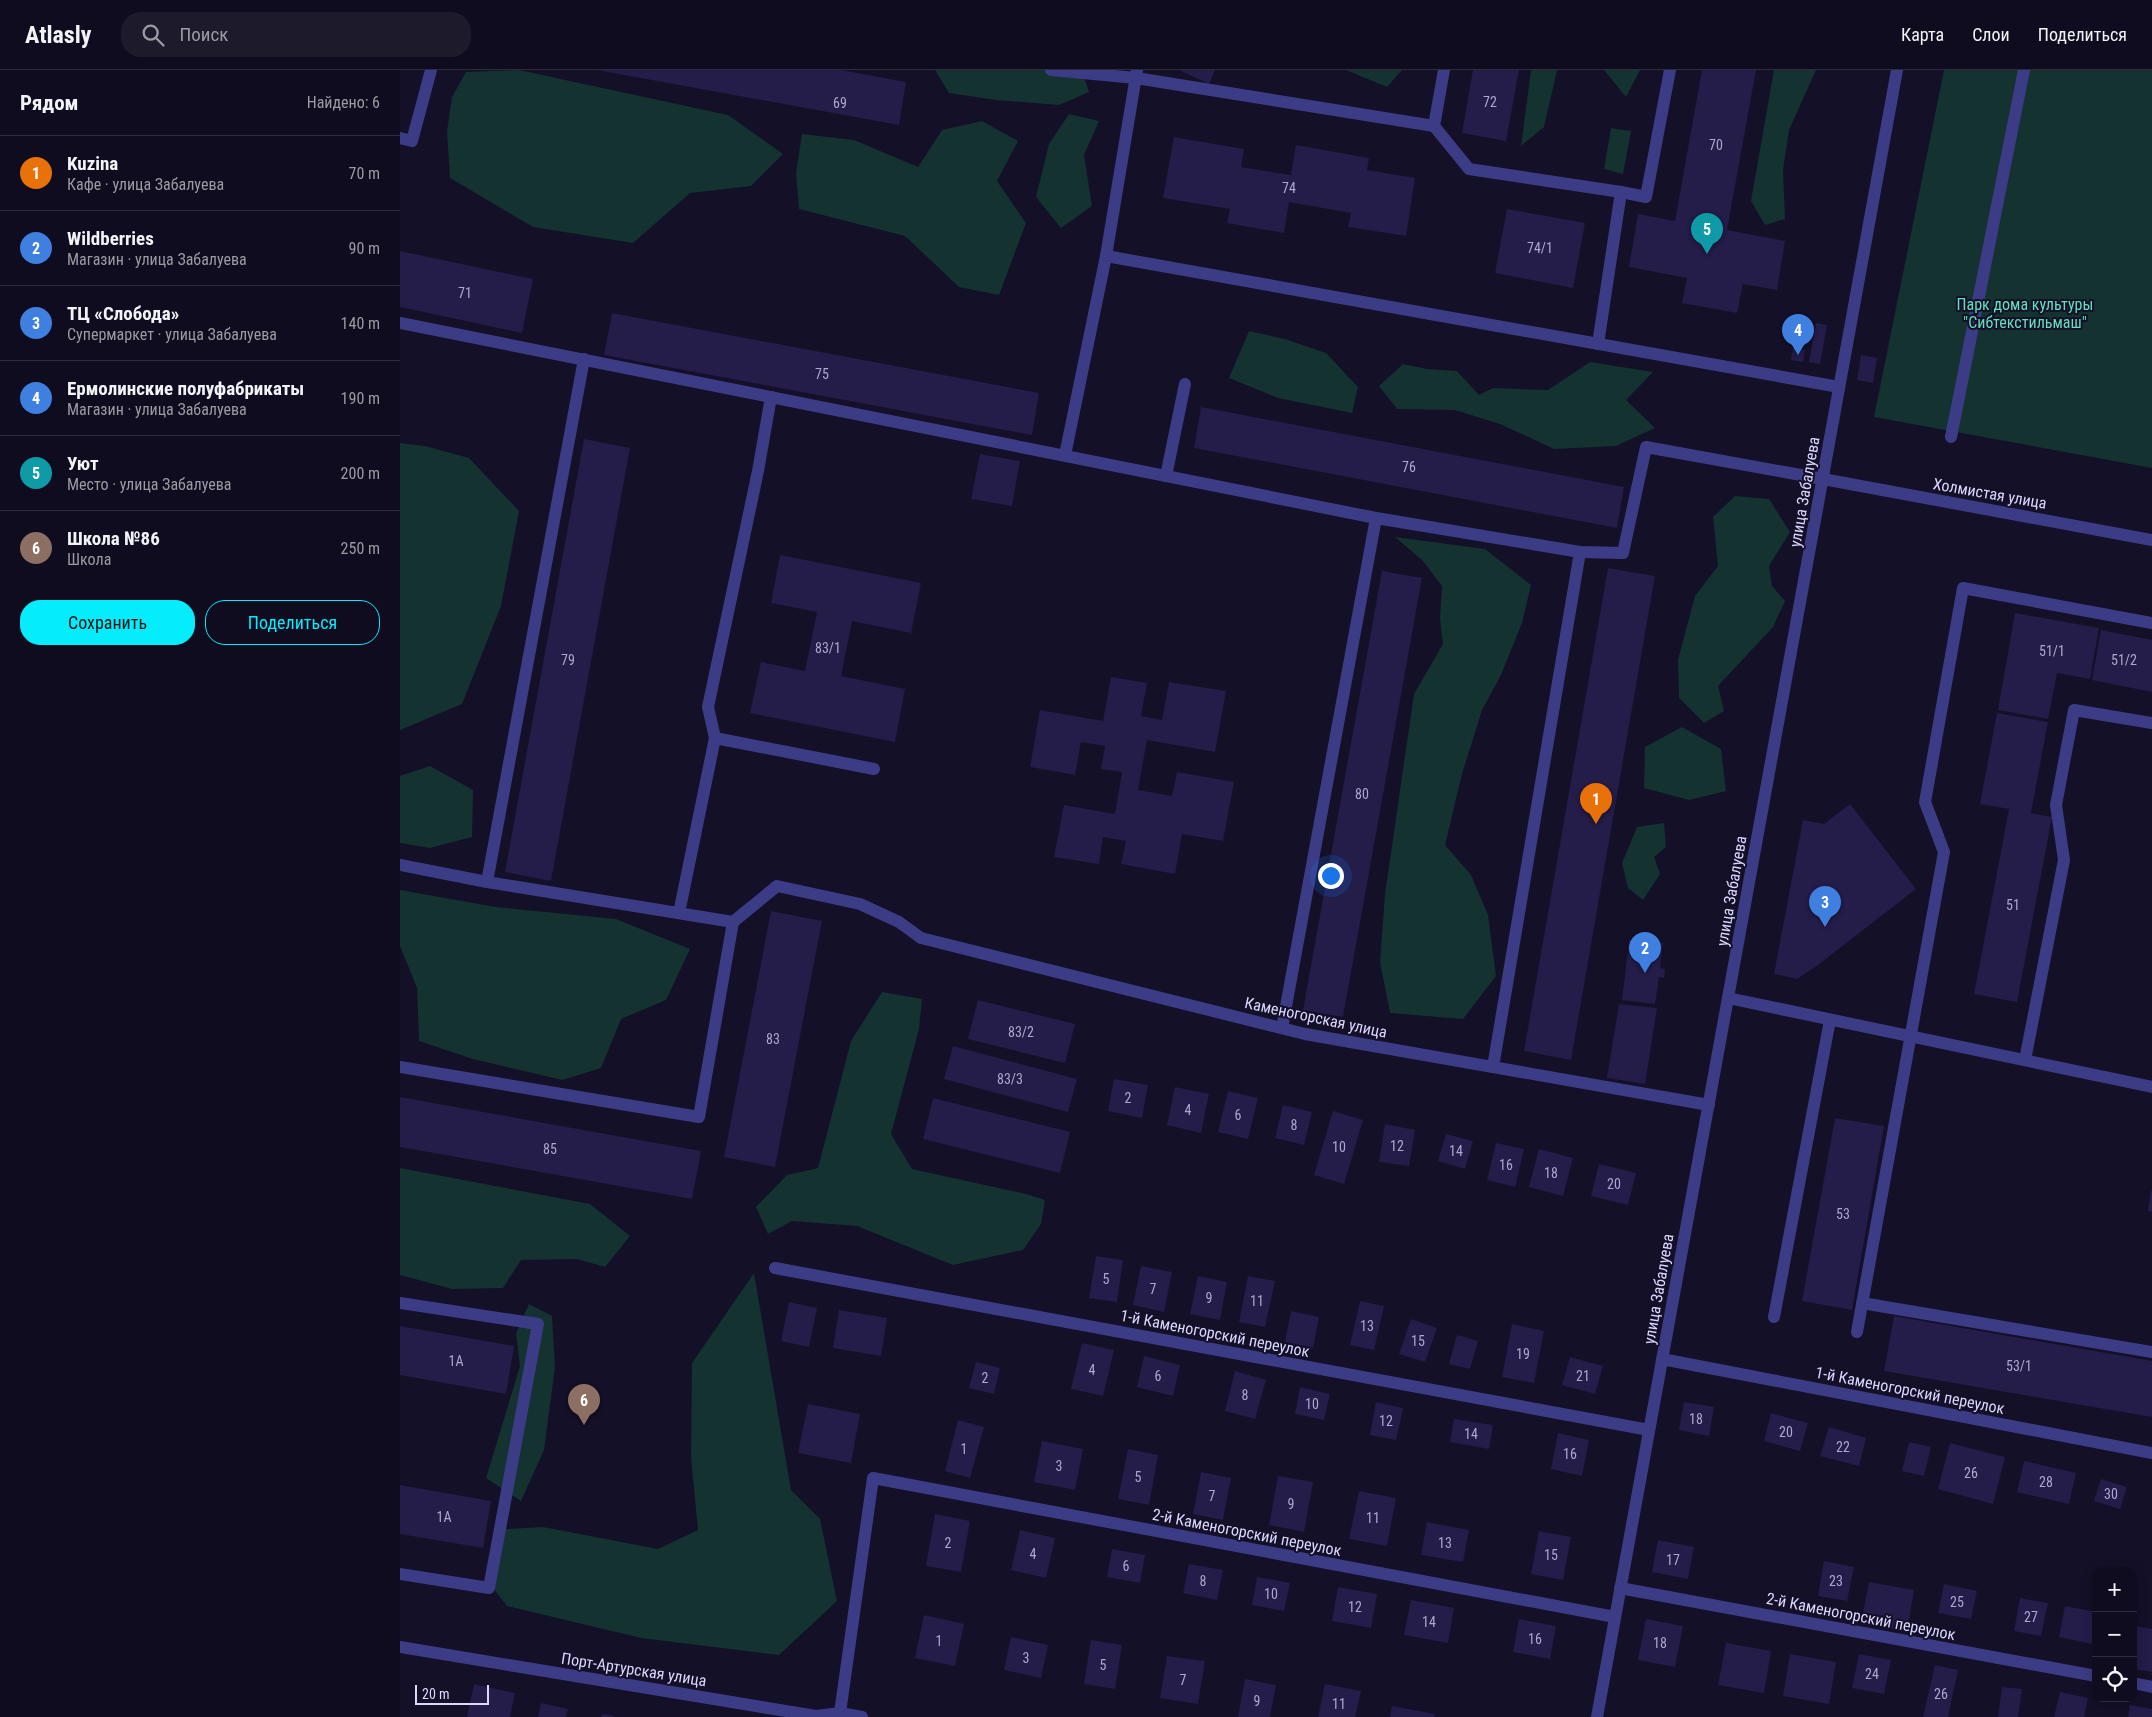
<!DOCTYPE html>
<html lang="ru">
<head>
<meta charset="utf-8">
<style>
  :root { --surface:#0e0c1e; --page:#1c1a2b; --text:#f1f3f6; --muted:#9b9ba4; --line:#2e2c3c; --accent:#05ecfd }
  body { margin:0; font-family:"Roboto Condensed",sans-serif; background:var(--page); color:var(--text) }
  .controls { position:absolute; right:15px; bottom:15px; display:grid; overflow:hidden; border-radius:10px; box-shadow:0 2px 12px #0003 }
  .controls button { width:45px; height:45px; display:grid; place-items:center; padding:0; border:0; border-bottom:1px solid var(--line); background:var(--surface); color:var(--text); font:25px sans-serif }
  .scale { position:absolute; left:15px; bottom:12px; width:74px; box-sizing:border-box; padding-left:5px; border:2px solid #dbd7ff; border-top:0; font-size:14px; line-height:18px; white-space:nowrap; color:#dbd7ff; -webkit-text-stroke:4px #131028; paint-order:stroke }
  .you { position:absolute; left:930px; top:805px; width:18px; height:18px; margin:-12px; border:4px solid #fff; border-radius:50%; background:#1a73e8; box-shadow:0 0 0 8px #1a73e833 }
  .badge { display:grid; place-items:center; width:32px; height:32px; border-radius:50%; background:var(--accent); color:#fff; font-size:16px; font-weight:700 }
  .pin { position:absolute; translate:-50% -41px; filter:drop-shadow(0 1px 2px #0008) }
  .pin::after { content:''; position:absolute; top:26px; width:18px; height:15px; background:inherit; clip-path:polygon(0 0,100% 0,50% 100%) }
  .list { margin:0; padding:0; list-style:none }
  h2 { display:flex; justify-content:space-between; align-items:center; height:65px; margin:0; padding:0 20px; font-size:21px }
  h2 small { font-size:16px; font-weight:400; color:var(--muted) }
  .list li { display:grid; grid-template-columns:32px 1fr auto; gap:15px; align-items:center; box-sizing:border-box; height:75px; padding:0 20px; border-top:1px solid var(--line) }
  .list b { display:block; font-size:19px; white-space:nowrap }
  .list p { margin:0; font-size:16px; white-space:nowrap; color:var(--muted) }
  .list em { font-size:16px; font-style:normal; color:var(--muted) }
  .actions { display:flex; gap:10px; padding:15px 20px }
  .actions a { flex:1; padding:11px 0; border:1px solid var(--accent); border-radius:20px; text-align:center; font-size:18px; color:var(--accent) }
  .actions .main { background:var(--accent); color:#111 }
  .icon { flex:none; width:28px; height:28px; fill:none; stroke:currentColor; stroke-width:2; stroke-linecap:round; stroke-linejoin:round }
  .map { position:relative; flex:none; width:1752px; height:1647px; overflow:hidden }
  header { display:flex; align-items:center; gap:30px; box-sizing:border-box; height:70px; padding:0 25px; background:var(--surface); border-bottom:1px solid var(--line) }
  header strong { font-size:24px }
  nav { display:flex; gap:28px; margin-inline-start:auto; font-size:18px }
  .search { width:350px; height:45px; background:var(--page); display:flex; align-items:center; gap:12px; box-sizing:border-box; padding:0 18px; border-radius:20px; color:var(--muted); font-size:19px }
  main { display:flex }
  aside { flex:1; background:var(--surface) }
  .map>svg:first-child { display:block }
</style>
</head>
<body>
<header>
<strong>Atlasly</strong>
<div class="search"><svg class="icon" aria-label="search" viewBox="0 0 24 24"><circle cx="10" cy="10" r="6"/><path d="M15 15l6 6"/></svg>Поиск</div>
<nav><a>Карта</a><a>Слои</a><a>Поделиться</a></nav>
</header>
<main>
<aside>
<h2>Рядом<small>Найдено: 6</small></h2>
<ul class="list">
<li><span class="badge" style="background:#e8710a">1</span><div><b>Kuzina</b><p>Кафе · улица Забалуева</p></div><em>70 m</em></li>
<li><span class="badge" style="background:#3f7fe0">2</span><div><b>Wildberries</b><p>Магазин · улица Забалуева</p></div><em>90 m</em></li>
<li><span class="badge" style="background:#3f7fe0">3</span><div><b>ТЦ «Слобода»</b><p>Супермаркет · улица Забалуева</p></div><em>140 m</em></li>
<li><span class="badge" style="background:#3f7fe0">4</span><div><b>Ермолинские полуфабрикаты</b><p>Магазин · улица Забалуева</p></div><em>190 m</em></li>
<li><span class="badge" style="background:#0f9aa8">5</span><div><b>Уют</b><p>Место · улица Забалуева</p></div><em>200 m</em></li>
<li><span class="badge" style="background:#8d6e63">6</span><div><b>Школа №86</b><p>Школа</p></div><em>250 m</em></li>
</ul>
<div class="actions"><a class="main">Сохранить</a><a>Поделиться</a></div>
</aside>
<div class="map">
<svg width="1752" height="1647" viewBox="0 0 1752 1647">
  <rect width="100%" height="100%" fill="#131028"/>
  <!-- green -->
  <g fill="#133230">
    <polygon points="119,0 328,45 383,84 351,116 290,123 233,173 133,157 50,108 47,61 52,27 66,2"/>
    <polygon points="535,0 682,0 689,22 659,35 596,30 549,23"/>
    <polygon points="946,0 1002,0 987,17"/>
    <polygon points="1131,0 1157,0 1144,57 1121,76"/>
    <polygon points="1204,0 1240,0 1226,27"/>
    <polygon points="1374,0 1416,0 1389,60 1383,100 1385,149 1365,155 1351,131"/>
    <polygon points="1544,0 1752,0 1752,398 1474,347"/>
    <polygon points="669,44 699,51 684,85 692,136 661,158 636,127 649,74"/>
    <polygon points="582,51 618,71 597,111 626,153 599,225 559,217 505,166 399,139 396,103 402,64 454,70 518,97 542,60"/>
    <polygon points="1211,58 1231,61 1223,104 1204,99"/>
    <polygon points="849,261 885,269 926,283 958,317 952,343 878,328 829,308"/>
    <polygon points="1190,292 1253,302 1226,330 1255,358 1216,376 1154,379 1100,354 1055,340 997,339 979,316 1003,294 1027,299 1057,301 1079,325 1093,318 1148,320"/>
    <polygon points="0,373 25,376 69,388 119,441 101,536 62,634 0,660"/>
    <polygon points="1335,426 1369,429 1390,462 1369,496 1372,516 1385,531 1373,557 1318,616 1324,641 1304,653 1279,628 1278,590 1295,526 1318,496 1313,447"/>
    <polygon points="995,467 1085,479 1131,515 1122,553 1101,605 1082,640 1062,704 1045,775 1071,805 1088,845 1096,906 1063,949 990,943 980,892 985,824 1014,624 1043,574 1040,549 1042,516 1022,490"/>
    <polygon points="1282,657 1321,679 1326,721 1289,730 1244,718 1245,677"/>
    <polygon points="30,696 73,720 72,767 30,778 0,773 0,706"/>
    <polygon points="1264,753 1266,777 1254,787 1260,804 1243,830 1228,818 1222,793 1237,757"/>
    <polygon points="0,820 96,837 216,849 290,879 266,930 221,949 201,998 162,1010 73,989 19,971 17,918 0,876"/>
    <polygon points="482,922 522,929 519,959 491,1064 512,1099 626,1124 645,1130 641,1154 623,1180 553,1195 457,1156 392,1151 368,1164 356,1137 387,1105 418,1098 451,971"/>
    <polygon points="0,1098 190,1134 230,1166 205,1197 177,1189 121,1190 103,1218 52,1219 0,1205"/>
    <polygon points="354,1203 391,1420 420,1449 437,1531 379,1585 241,1568 107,1536 86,1509 92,1484 106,1459 143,1457 258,1479 298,1460 291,1388 292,1293"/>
    <polygon points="129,1234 152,1246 155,1297 144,1380 121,1431 86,1408 120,1296 116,1263"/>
  </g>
  <!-- building -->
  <g fill="#241c49">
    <polygon points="197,0 441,0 506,12 499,55"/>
    <polygon points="779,0 815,0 809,14"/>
    <polygon points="1073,0 1119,0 1106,71 1062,63"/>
    <polygon points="1302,0 1356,0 1327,160 1385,171 1377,220 1343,214 1337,243 1282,233 1287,208 1229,197 1238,144 1275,151"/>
    <polygon points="774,67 844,79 841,97 891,105 896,75 969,88 967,100 1015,108 1006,166 948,157 951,143 889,132 884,163 827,153 830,139 763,128"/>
    <polygon points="1107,139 1185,153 1173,218 1095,203"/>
    <polygon points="0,181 133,209 122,263 0,237"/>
    <polygon points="212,243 639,323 632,365 204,285"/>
    <polygon points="1416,253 1427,255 1420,294 1409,292"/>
    <polygon points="1393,278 1405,280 1403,292 1391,290"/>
    <polygon points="1461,285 1477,288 1473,313 1457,310"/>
    <polygon points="801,337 1224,417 1217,458 794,378"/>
    <polygon points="184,369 230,378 151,811 105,802"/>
    <polygon points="580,384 620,391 612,436 571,429"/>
    <polygon points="380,485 521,513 511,563 452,551 441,606 505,619 495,672 350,643 361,592 405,601 417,542 371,533"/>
    <polygon points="1208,498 1255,506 1171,990 1124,981"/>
    <polygon points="982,501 1022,508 943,947 903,940"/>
    <polygon points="1615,543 1699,558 1690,609 1657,603 1648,649 1598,640"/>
    <polygon points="1701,560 1752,570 1752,622 1692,610"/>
    <polygon points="711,607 747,613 741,646 762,650 769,612 826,621 815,682 747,670 738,720 772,726 777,702 834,712 823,771 782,764 775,804 721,794 726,771 703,767 699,794 654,787 664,735 715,744 722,702 701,699 705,676 681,672 675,705 630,697 640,640 703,651"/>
    <polygon points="1597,643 1648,652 1631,743 1652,747 1617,932 1574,924 1609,739 1580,734"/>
    <polygon points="1450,734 1516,819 1418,895 1397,909 1374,904 1403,750 1424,754"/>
    <polygon points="371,841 422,851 375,1097 324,1087"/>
    <polygon points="1229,870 1263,873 1260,898 1265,899 1264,908 1259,907 1255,934 1222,930"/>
    <polygon points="578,930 675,954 665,993 568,969"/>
    <polygon points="1219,934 1257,938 1245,1014 1207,1008"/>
    <polygon points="553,976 677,1009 668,1042 544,1009"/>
    <polygon points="714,1009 748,1015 742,1048 708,1041"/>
    <polygon points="775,1017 809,1024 801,1063 767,1055"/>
    <polygon points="828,1021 858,1028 848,1069 818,1062"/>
    <polygon points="0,1027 301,1081 292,1129 0,1077"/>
    <polygon points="533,1028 670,1062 660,1103 523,1069"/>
    <polygon points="883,1035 912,1042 904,1075 875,1068"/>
    <polygon points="933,1041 963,1050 944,1114 914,1105"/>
    <polygon points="1435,1048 1484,1056 1452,1240 1402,1231"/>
    <polygon points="985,1054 1015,1060 1009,1096 979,1092"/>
    <polygon points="1046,1064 1073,1071 1065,1099 1038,1091"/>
    <polygon points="1096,1073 1124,1079 1115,1117 1087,1110"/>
    <polygon points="1139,1079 1173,1088 1163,1126 1129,1117"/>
    <polygon points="1199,1094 1236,1103 1228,1135 1191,1126"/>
    <polygon points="1751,1121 1752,1121 1752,1142 1748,1141"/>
    <polygon points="696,1186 723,1190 717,1232 689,1228"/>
    <polygon points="741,1196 772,1202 764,1242 733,1235"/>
    <polygon points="798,1206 827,1212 820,1250 790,1244"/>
    <polygon points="848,1206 875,1211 865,1257 839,1252"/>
    <polygon points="960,1231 984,1236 974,1280 950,1275"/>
    <polygon points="389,1232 417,1238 409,1277 381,1271"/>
    <polygon points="439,1240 487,1248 481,1286 433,1278"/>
    <polygon points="891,1241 919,1247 913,1278 885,1272"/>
    <polygon points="1494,1246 1752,1291 1752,1347 1484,1301"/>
    <polygon points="1011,1249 1037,1258 1025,1292 999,1284"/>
    <polygon points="1112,1254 1144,1261 1134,1313 1102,1307"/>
    <polygon points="0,1256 114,1276 106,1324 0,1305"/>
    <polygon points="1057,1265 1078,1271 1070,1299 1049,1294"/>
    <polygon points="682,1273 714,1280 703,1326 671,1319"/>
    <polygon points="744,1286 780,1295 773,1326 737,1317"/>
    <polygon points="1170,1287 1203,1296 1195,1324 1162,1315"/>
    <polygon points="576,1292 600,1298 594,1324 569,1318"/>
    <polygon points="835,1301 866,1310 855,1349 825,1341"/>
    <polygon points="900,1317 930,1324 924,1350 895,1344"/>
    <polygon points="976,1332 1003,1338 996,1370 970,1365"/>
    <polygon points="1284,1332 1314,1337 1309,1366 1279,1360"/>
    <polygon points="408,1334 460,1344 451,1393 398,1383"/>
    <polygon points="1371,1343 1408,1353 1400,1381 1364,1371"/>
    <polygon points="1054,1349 1093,1355 1089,1379 1050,1372"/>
    <polygon points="558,1350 584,1357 570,1408 545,1401"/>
    <polygon points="1429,1357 1466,1368 1459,1396 1420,1386"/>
    <polygon points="1158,1363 1189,1370 1182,1406 1151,1399"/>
    <polygon points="642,1371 683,1379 675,1420 634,1412"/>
    <polygon points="1509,1372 1531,1377 1524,1406 1502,1401"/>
    <polygon points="1550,1373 1605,1387 1593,1434 1538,1419"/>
    <polygon points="728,1379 758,1385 749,1435 718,1429"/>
    <polygon points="1624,1391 1676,1403 1669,1434 1617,1422"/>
    <polygon points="801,1402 831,1408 823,1450 793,1444"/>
    <polygon points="878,1406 913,1412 904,1462 869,1455"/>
    <polygon points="1701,1409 1727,1417 1720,1439 1694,1431"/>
    <polygon points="0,1415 91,1431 83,1478 0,1464"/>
    <polygon points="959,1421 996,1428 987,1476 949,1469"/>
    <polygon points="535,1444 570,1451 561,1502 526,1496"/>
    <polygon points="1027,1452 1069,1460 1063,1492 1021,1485"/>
    <polygon points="620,1460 655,1468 646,1508 611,1500"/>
    <polygon points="1139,1461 1171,1467 1163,1510 1131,1504"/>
    <polygon points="1258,1470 1294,1477 1288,1509 1252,1502"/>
    <polygon points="712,1479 745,1485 740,1513 707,1507"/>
    <polygon points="1424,1491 1454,1497 1447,1531 1418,1526"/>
    <polygon points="789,1494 823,1500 817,1530 783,1523"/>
    <polygon points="857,1507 890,1513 884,1541 852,1535"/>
    <polygon points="1469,1512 1514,1520 1507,1562 1461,1553"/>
    <polygon points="1544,1514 1577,1521 1571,1549 1538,1543"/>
    <polygon points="938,1517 977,1524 971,1558 932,1551"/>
    <polygon points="1620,1528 1648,1533 1641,1566 1614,1561"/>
    <polygon points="1011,1530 1054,1538 1048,1573 1004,1565"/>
    <polygon points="1665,1536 1696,1542 1696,1556 1692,1574 1659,1567"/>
    <polygon points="524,1545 564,1554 555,1596 515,1588"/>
    <polygon points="1119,1549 1156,1556 1150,1589 1113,1582"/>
    <polygon points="1246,1549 1283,1556 1275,1597 1238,1590"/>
    <polygon points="1733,1556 1752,1559 1752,1602 1733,1599"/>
    <polygon points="611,1567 648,1575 641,1608 604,1600"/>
    <polygon points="691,1570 722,1575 715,1619 684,1614"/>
    <polygon points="1326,1573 1371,1581 1364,1623 1318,1615"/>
    <polygon points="1390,1584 1436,1592 1429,1634 1383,1626"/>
    <polygon points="1459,1584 1491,1590 1484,1624 1452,1618"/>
    <polygon points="767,1586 805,1591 798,1634 760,1628"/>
    <polygon points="1535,1595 1558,1600 1548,1647 1523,1647"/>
    <polygon points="845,1609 876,1615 870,1647 838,1647"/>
    <polygon points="74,1614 115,1623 110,1647 67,1647"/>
    <polygon points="925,1614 961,1621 955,1647 918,1647"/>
    <polygon points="1602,1617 1622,1619 1618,1647 1598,1647"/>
    <polygon points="1660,1622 1688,1628 1684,1647 1654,1647"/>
    <polygon points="141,1633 168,1639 166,1647 138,1647"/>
    <polygon points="1730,1635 1752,1639 1752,1647 1728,1647"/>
    <polygon points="992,1636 1035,1644 1034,1647 990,1647"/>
    <polygon points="202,1644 214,1646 213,1647 201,1647"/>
  </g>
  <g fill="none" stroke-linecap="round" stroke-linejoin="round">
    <!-- service -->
    <g stroke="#3c3c86" stroke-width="12">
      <polyline points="651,0 736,8 1034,56 1069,99 1221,122"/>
      <polyline points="737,0 706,186 1439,317"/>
      <polyline points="1034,56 1044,0"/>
      <polyline points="0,68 12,71 31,0"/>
      <polyline points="0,253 976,448"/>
      <polyline points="1198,274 1221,122 1246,127 1270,0"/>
      <polyline points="1551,367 1624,0"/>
      <polyline points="665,385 706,186"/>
      <polyline points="766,406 785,314"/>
      <polyline points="315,668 474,699"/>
      <polyline points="0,795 87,812 333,852 377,816 460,834 499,852 521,868"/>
      <polyline points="87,812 184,289"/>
      <polyline points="279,843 315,668 308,637 358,401 371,327"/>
      <polyline points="1328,928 1752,1017"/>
      <polyline points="882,958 976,448 1180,482 1223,483 1246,377 1423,409"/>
      <polyline points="1625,990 1664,790 1656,735 1674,640 1752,653"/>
      <polyline points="0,997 299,1047 333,852"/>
      <polyline points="1093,997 1180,482"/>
      <polyline points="0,1233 138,1254 89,1518 0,1504"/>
      <polyline points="1462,1233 1752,1282"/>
      <polyline points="1374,1247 1430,950"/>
      <polyline points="1457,1262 1544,782 1525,732 1563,518 1752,553"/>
    </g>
    <!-- minor -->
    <g stroke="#3c3c86" stroke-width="12">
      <polyline points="521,868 905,964 1309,1035"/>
      <polyline points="375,1198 1249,1360"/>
      <polyline points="1262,1289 1752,1383"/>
      <polyline points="1220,1518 1696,1606"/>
      <polyline points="1733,1613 1752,1617"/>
      <polyline points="440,1643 473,1408 1215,1547"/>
    </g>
    <!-- tertiary -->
    <g stroke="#3c3c86" stroke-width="12">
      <polyline points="1423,409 1752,470"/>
      <polyline points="0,1577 416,1646 440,1643 462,1647"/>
      <polyline points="1197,1647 1497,0"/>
    </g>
  </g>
  <g text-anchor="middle" stroke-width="4" stroke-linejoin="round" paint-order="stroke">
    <!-- number labels -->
    <g font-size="14" fill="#ada8d2">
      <text x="1090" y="37">72</text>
      <text x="440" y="38">69</text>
      <text x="1316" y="80">70</text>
      <text x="889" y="123">74</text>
      <text x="1140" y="183">74/1</text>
      <text x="65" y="228">71</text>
      <text x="422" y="309">75</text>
      <text x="1009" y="402">76</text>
      <text x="428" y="583">83/1</text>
      <text x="1652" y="586">51/1</text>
      <text x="168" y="595">79</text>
      <text x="1724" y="595">51/2</text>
      <text x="962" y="729">80</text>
      <text x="1613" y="840">51</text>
      <text x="621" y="967">83/2</text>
      <text x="373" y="974">83</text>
      <text x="610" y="1014">83/3</text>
      <text x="728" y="1033">2</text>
      <text x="788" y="1045">4</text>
      <text x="838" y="1050">6</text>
      <text x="894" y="1060">8</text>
      <text x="997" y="1081">12</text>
      <text x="939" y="1082">10</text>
      <text x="150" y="1084">85</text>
      <text x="1056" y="1086">14</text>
      <text x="1106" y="1100">16</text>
      <text x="1151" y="1108">18</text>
      <text x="1214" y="1119">20</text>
      <text x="1443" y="1149">53</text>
      <text x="706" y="1214">5</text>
      <text x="753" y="1224">7</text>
      <text x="809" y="1233">9</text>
      <text x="857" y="1236">11</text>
      <text x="967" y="1261">13</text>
      <text x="1018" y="1276">15</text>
      <text x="1123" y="1289">19</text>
      <text x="56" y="1296">1А</text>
      <text x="1619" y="1301">53/1</text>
      <text x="692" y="1305">4</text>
      <text x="758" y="1311">6</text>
      <text x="1183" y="1311">21</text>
      <text x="585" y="1313">2</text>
      <text x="845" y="1330">8</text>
      <text x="912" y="1339">10</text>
      <text x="1296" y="1354">18</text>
      <text x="986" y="1356">12</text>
      <text x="1386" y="1367">20</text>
      <text x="1071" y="1369">14</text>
      <text x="1443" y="1382">22</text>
      <text x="564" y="1384">1</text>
      <text x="1170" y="1389">16</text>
      <text x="659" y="1401">3</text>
      <text x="1571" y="1408">26</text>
      <text x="738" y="1412">5</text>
      <text x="1646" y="1417">28</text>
      <text x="1711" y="1429">30</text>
      <text x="812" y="1431">7</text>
      <text x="891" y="1439">9</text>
      <text x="44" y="1452">1А</text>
      <text x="973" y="1453">11</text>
      <text x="548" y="1478">2</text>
      <text x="1045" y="1478">13</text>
      <text x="633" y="1489">4</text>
      <text x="1151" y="1490">15</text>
      <text x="1273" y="1495">17</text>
      <text x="726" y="1501">6</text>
      <text x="803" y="1516">8</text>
      <text x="1436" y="1516">23</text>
      <text x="871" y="1529">10</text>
      <text x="1557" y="1537">25</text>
      <text x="955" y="1542">12</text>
      <text x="1631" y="1552">27</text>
      <text x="1029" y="1557">14</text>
      <text x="1135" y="1574">16</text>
      <text x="539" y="1576">1</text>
      <text x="1260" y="1578">18</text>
      <text x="626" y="1593">3</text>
      <text x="703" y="1600">5</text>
      <text x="1472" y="1609">24</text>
      <text x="783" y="1615">7</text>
      <text x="1541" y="1629">26</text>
      <text x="857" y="1636">9</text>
      <text x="939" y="1639">11</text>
    </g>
    <!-- park labels -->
    <g font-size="16" fill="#63dfbc" stroke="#131028">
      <text x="1625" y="240">Парк дома культуры<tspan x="1625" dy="18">"Сибтекстильмаш"</tspan></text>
    </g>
    <!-- street labels -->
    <g font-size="16" fill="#dbd7ff" stroke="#131028">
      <text transform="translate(1404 422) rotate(-80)" y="6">улица Забалуева</text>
      <text transform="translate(1590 423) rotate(10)" y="6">Холмистая улица</text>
      <text transform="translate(1331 821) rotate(-80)" y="6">улица Забалуева</text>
      <text transform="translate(916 947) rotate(12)" y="6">Каменогорская улица</text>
      <text transform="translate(1258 1219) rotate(-80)" y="6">улица Забалуева</text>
      <text transform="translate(815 1263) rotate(11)" y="6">1-й Каменогорский переулок</text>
      <text transform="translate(1510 1320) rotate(11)" y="6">1-й Каменогорский переулок</text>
      <text transform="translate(847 1462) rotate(11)" y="6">2-й Каменогорский переулок</text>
      <text transform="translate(1461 1546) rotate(11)" y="6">2-й Каменогорский переулок</text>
      <text transform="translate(234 1599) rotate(9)" y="6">Порт-Артурская улица</text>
    </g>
  </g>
</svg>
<div class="controls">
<button>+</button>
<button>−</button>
<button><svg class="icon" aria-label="locate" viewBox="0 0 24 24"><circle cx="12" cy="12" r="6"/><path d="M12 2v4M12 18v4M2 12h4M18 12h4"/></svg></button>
</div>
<div class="scale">20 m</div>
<div class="you"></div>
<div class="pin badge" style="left:1196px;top:754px;background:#e8710a">1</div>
<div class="pin badge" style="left:1245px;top:903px;background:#3f7fe0">2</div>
<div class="pin badge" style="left:1425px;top:857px;background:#3f7fe0">3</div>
<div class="pin badge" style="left:1398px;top:285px;background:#3f7fe0">4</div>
<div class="pin badge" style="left:1307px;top:184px;background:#0f9aa8">5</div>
<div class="pin badge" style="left:184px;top:1355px;background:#8d6e63">6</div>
</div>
</main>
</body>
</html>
